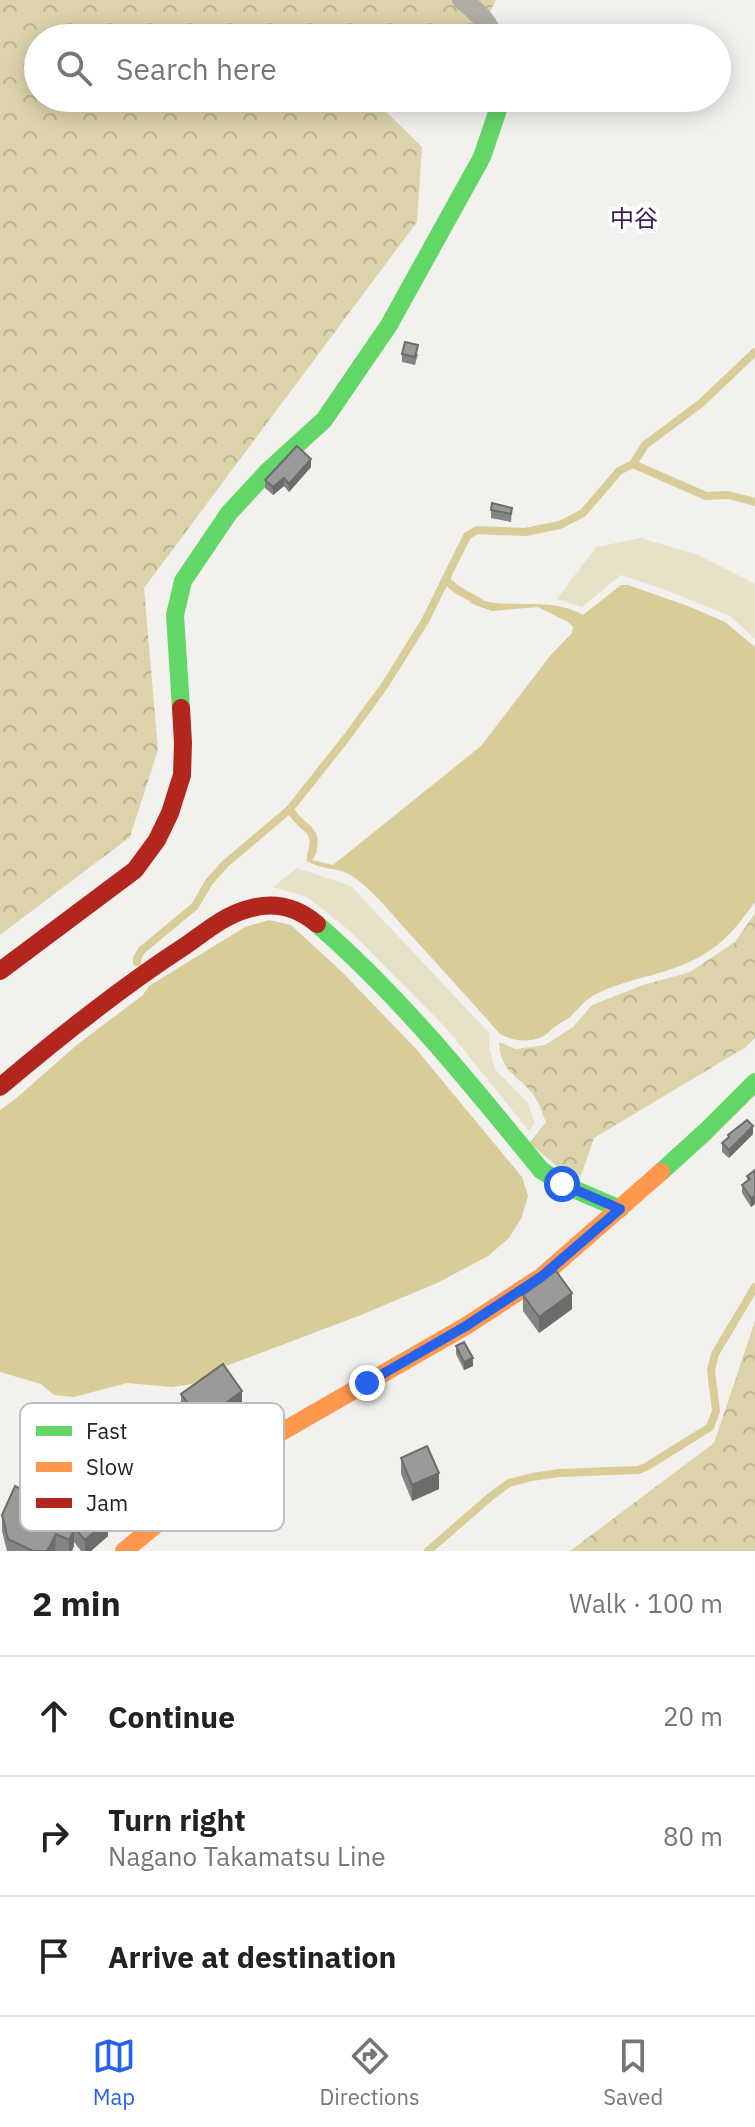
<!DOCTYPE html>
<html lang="en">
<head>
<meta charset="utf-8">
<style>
  :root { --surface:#fff; --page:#f2f2f2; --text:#222; --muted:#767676; --line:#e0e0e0; --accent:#2563eb }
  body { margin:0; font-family:"IBM Plex Sans","Noto Sans JP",sans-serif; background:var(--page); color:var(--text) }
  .stop { position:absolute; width:24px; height:24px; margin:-18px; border:6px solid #2563eb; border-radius:50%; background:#fff }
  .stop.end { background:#2563eb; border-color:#fff; box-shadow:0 2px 8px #0008 }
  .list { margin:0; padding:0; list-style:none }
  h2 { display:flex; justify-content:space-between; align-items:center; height:104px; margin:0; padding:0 32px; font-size:34px }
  h2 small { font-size:26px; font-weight:400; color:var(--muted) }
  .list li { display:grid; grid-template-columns:52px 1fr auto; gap:24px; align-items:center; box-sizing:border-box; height:120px; padding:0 32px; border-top:2px solid var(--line) }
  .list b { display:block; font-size:30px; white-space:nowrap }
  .list p { margin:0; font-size:26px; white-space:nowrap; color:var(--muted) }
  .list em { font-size:26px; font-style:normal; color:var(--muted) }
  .icon { flex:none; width:44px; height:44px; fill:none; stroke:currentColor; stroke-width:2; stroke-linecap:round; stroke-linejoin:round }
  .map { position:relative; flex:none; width:755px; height:1551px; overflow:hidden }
  .search { position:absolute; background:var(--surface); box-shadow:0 4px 20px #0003; left:24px; right:24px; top:24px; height:88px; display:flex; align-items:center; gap:20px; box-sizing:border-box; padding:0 28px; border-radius:44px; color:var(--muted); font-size:30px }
  .sheet { height:464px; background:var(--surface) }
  nav { display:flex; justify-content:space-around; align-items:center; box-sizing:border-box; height:112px; border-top:2px solid var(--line); background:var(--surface); font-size:22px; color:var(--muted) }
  nav a { display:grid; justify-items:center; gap:4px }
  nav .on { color:var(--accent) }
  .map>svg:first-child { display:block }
</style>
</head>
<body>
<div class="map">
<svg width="755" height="1551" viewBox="0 0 755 1551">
  <defs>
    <pattern id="forest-crowns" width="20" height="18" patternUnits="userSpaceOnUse" patternTransform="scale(2)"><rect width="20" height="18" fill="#ddd3aa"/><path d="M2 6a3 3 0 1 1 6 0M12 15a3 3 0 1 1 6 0" fill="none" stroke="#bdb592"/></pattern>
  </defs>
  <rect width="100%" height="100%" fill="#f2f1ed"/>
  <!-- green -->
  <g fill="#e7e1c7">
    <polygon points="641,538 698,555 755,584 755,639 730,616 663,589 621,575 582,607 557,599 596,547"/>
    <polygon points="297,868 351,886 490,1034 489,1046 495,1069 527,1102 535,1123 529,1131 446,1028 350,931 307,897 273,887"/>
  </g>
  <!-- forest -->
  <g fill="url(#forest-crowns)">
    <polygon points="0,0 496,0 476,38 38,38 38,98 372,98 422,147 417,222 144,588 158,750 130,837 0,935"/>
    <path d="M755 913V1038L746 1047 594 1138 581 1176 557 1166 529 1143 546 1122C542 1113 539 1101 532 1093 516 1074 500 1071 499 1042L516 1049 545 1045 573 1027 592 1005 643 985 690 972 735 942Z"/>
    <polygon points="755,1321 755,1551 570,1551 714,1443"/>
  </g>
  <!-- water -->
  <g fill="#d8cc99">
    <path d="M621 585H628L688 606 725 622 755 647V902C741 921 729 938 709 951 675 975 630 976 594 995 584 1001 579 1008 571 1016 567 1020 561 1022 556 1026 551 1029 547 1035 542 1037 527 1043 513 1041 500 1034 470 1000 439 966 409 933 393 915 371 888 352 876 338 866 320 871 306 860L313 848 317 851 312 860 333 865 481 746 550 656 572 633 573 627 568 622 538 607 492 611 470 603 471 598C479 599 487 602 495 603 523 606 557 599 583 615Z"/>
    <polygon points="269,920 291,925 343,973 417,1050 459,1101 522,1177 528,1196 521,1219 509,1238 488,1256 437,1283 361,1315 226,1366 192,1384 172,1387 127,1383 74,1397 54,1395 41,1384 0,1372 0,1110 14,1100 78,1044 143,995 149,986 245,927"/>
  </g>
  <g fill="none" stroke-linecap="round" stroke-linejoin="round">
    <!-- stream -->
    <g stroke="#d8cc99" stroke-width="8">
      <polyline points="633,464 645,445 700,404 755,352"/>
      <polyline points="446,580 456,589 479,602"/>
      <path d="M290 809C301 831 321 826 311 855"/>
      <polyline points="137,962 137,958 142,950 195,906 209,882 225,864 290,809 347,737 385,685 425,621 467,536 477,530 525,532 560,525 583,513 619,471 633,464 706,496 728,495 755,502"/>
      <polyline points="428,1551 490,1497 509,1483 532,1477 559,1473 638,1470 646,1467 710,1427 716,1411 711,1370 715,1354 755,1287"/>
    </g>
    <!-- street -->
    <path stroke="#afada4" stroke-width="20" d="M462 0C475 9 489 23 494 38"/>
    <!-- fast -->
    <g stroke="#63d668" stroke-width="18">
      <polyline points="181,708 175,615 183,581 229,513 267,472 324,420 389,325 482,157 502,98"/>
      <path d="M317 924C401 997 471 1084 541 1170L562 1184 620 1209"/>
      <polyline points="661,1172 705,1132 755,1082"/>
    </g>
    <!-- slow -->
    <polyline stroke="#ff974d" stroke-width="18" points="124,1551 191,1496 283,1431 466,1326 541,1277 661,1172"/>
    <!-- jam -->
    <g stroke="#b3261e" stroke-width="18">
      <polyline points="0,971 135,870 157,840 170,813 182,775 183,743 181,708"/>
      <path d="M0 1087C59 1037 120 988 185 946 205 932 225 915 248 909 274 901 297 907 317 924"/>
    </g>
  </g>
  <!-- wall -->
  <g fill="#858484">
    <polygon points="402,354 418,354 415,365 402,362"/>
    <polygon points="311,467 289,492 284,486 273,495 265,488 265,480"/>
    <polygon points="512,508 511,522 491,518 491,510"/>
    <polygon points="753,1134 729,1158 722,1152 722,1143 728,1138 728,1135"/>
    <polygon points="755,1170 755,1204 751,1207 742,1193 742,1185 747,1181 747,1176"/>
    <polygon points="523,1295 572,1309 539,1333 523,1311"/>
    <polygon points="456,1346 473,1366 464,1370 456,1354"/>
    <polygon points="181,1394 242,1414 234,1420 236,1423 242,1420 242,1415 261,1430 253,1437 248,1431 248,1437 232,1449 222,1436 222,1428 201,1444 181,1417"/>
    <polygon points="401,1458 439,1489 412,1501 401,1474"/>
    <polygon points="57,1506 108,1536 91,1551 81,1551 74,1542 72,1551 7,1551 2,1531 2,1515"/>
  </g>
  <!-- shaded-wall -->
  <g fill="#6c6c6b">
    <polygon points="311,459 311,467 289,492 289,484"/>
    <polygon points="284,478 284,486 273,495 273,487"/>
    <polygon points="753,1126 753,1134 729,1158 729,1150"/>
    <polygon points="755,1196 755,1204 751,1207 751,1198"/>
    <polygon points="572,1293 572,1309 539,1333 539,1317"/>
    <polygon points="473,1358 473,1366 464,1370 464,1362"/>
    <polygon points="242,1391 242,1414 201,1444 201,1421"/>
    <polygon points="261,1422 261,1430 253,1437 253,1429"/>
    <polygon points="248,1429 248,1437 232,1449 232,1441"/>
    <polygon points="439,1473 439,1489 412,1501 412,1485"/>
    <polygon points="57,1493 57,1509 52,1504"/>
    <polygon points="108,1520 108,1536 91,1551 85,1551 85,1540"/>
    <polygon points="71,1524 71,1536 74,1530 74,1546 72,1551 69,1551 69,1528"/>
    <polygon points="56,1534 55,1551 47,1551"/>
  </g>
  <!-- building -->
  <g fill="#9b9a99" stroke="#6c6c6b" stroke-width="2">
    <polygon points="405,342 418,345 415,357 402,354"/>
    <polygon points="297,446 311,459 289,484 284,478 273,487 265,480"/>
    <polygon points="492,503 512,508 511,514 491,510"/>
    <polygon points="747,1120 753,1126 729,1150 722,1143 729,1137 728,1135"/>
    <polygon points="755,1170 755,1196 751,1198 742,1185 750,1179 747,1176"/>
    <polygon points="556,1271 572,1293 539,1317 523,1295"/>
    <polygon points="464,1342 473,1358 464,1362 456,1346"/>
    <polygon points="223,1364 242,1391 201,1421 181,1394"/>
    <polygon points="427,1446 439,1473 412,1485 401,1458"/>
    <polygon points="39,1485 57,1493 52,1504 72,1513 89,1498 108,1520 85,1540 71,1524 69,1528 74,1530 69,1540 56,1534 47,1551 33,1551 8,1539 2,1515 15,1486 34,1495"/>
  </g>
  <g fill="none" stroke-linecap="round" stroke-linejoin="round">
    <!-- route -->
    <polyline stroke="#2563eb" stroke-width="10" points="367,1383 466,1326 541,1277 620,1209 562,1184"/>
  </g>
  <g text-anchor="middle" stroke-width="8" stroke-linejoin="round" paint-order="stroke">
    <!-- neighbourhood labels -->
    <g font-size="24" fill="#381c55" stroke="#fff">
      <text x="634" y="227">中谷</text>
    </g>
  </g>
  <!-- legend -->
  <rect x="20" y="1403" width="264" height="128" rx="12" fill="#fff" stroke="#bdbdbc" stroke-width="2"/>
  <rect x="36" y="1426" width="36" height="10" fill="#63d668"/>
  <rect x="36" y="1462" width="36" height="10" fill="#ff974d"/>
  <rect x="36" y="1498" width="36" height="10" fill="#b3261e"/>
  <g font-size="22" fill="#232321">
    <text x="86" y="1439">Fast</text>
    <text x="86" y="1475">Slow</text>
    <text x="86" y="1511">Jam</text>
  </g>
</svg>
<div class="stop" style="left:562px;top:1184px"></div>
<div class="stop end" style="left:367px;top:1383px"></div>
<div class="search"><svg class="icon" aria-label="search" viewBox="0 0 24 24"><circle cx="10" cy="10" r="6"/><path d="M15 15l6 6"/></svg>Search here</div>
</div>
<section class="sheet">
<h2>2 min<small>Walk · 100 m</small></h2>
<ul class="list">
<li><svg class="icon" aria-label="ahead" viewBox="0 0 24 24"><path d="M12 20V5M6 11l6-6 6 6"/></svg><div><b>Continue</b></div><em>20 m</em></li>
<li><svg class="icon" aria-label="right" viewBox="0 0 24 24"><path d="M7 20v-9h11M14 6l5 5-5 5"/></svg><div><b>Turn right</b><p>Nagano Takamatsu Line</p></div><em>80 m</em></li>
<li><svg class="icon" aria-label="arrive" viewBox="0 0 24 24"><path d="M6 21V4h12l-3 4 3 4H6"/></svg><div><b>Arrive at destination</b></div></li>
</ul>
</section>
<nav>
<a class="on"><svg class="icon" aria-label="map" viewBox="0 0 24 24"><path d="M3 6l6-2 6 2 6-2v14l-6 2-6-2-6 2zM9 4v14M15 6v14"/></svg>Map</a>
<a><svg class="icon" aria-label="directions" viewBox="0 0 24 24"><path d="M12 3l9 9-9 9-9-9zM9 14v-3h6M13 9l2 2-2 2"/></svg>Directions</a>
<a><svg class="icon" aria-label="saved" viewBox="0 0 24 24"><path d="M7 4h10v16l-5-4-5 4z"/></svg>Saved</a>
</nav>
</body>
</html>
